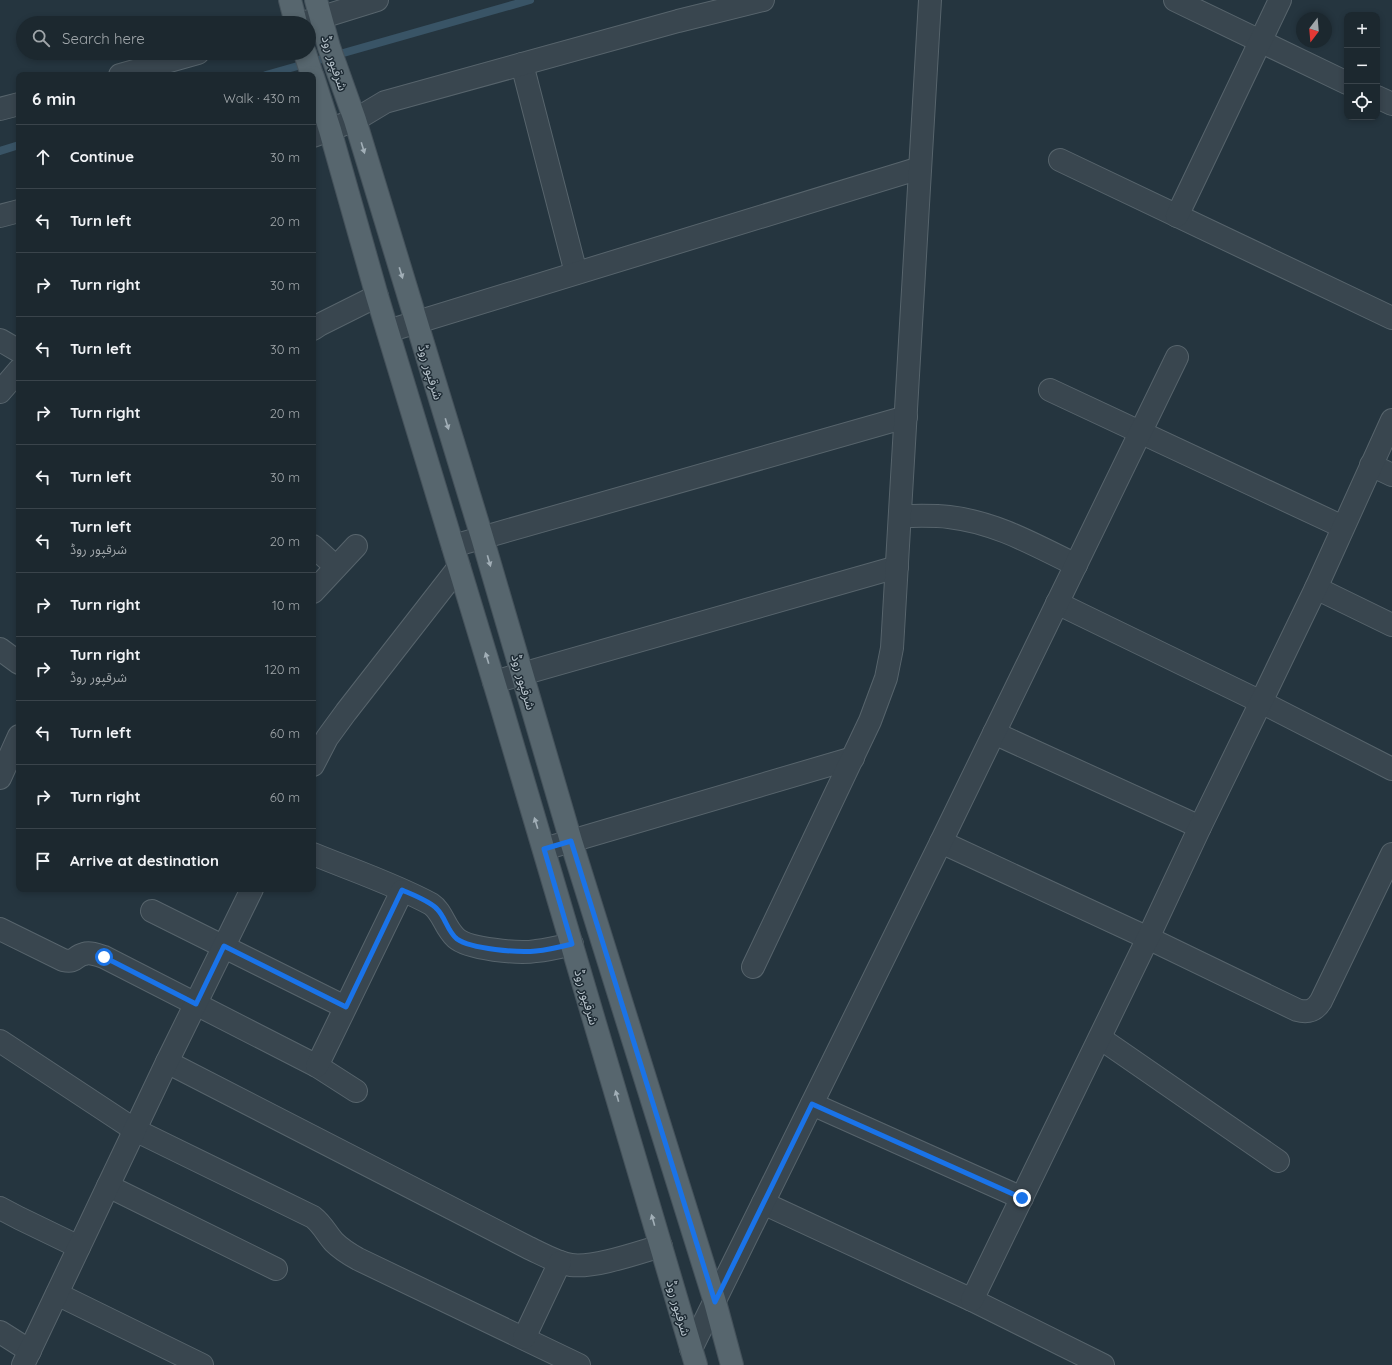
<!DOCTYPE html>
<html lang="en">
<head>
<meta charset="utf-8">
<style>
  :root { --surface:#1c282f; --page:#29343b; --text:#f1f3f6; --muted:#a0a6aa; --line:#3a444b }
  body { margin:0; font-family:Quicksand,"Noto Sans Arabic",sans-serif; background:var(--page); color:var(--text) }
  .controls { position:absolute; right:12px; top:12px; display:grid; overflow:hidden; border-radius:8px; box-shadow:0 2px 6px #0003 }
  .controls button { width:36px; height:36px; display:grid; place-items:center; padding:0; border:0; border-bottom:1px solid var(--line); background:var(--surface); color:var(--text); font:20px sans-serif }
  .compass { position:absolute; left:1296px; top:12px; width:36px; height:36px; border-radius:50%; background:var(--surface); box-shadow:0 2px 6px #0003; rotate:196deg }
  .stop { position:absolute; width:12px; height:12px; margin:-9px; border:3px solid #1a73e8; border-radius:50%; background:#fff }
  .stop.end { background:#1a73e8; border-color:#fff; box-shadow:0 1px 4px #0008 }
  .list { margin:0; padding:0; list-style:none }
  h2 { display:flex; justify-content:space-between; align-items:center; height:52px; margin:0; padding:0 16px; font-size:17px }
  h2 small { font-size:13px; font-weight:400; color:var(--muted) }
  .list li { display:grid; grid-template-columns:26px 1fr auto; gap:12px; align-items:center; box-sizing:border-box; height:64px; padding:0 16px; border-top:1px solid var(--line) }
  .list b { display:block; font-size:15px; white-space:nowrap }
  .list p { margin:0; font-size:13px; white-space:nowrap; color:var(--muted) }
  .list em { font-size:13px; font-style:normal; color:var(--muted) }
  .icon { flex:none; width:22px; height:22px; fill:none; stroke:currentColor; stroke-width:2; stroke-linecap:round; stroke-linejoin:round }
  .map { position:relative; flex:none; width:1392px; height:1365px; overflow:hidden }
  .search { position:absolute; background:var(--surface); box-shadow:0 2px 6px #0003; left:16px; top:16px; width:300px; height:44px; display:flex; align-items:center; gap:10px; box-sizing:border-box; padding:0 14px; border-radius:22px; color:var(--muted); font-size:15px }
  .panel { position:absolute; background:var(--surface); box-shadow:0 2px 6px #0003; left:16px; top:72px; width:300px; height:820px; border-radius:8px }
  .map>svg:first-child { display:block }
</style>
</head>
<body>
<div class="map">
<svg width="1392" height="1365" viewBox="0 0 1392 1365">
  <rect width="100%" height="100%" fill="#25353f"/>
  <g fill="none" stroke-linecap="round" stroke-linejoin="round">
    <!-- stream -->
    <g stroke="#395466" stroke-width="8">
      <polyline points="266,75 530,0"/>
      <polyline points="0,151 19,145"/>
    </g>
    <!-- minor casing -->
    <g stroke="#57646c" stroke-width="24">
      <g id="minor">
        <polyline points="1175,0 1347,83"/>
        <polyline points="303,23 377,0"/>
        <polyline points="522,64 576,273"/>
        <polyline points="120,75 198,53"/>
        <polyline points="1377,97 1392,104"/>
        <polyline points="0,109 19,104"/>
        <polyline points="313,136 355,120 385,102 678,21 763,0"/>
        <polyline points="1060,160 1392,318"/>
        <polyline points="0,216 19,211"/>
        <polyline points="1177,216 1280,0"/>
        <polyline points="313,329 319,325 377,296"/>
        <polyline points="388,331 920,168"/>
        <polyline points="0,340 19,351"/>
        <polyline points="1050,390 1343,527"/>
        <polyline points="0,392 19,370"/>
        <polyline points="1371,465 1392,475"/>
        <path d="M900 516C916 516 933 515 949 517 995 522 1035 545 1076 565"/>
        <polyline points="313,546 336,567"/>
        <polyline points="453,546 906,417"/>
        <polyline points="1316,588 1392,625"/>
        <polyline points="313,592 356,546"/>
        <polyline points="1057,603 1261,702 1392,769"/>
        <polyline points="0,649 19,663"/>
        <polyline points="494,682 897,567"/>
        <polyline points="994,733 1200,827"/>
        <polyline points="313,765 327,738 346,712 459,567"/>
        <polyline points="0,778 19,736"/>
        <path d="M941 842 1148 938 1297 1010C1308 1013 1315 1011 1321 1001L1392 854"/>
        <polyline points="544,849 853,758"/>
        <path d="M313 854C352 870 394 884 431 904 443 912 444 927 456 938 468 949 519 954 536 951 548 950 560 947 572 944"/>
        <polyline points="152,911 345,1007"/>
        <path d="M0 929 63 960C77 963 74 956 84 954 90 952 98 955 104 957L317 1066 356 1091"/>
        <polyline points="753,967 870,721 886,678 892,648 930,0"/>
        <polyline points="1100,1038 1278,1161"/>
        <path d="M0 1041 135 1130 313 1217C323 1225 326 1233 334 1242 341 1249 349 1254 358 1259L579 1365"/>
        <path d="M167 1062 529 1248C542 1254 557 1263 571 1265 595 1268 637 1253 661 1246"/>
        <polyline points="317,1066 402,891"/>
        <polyline points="812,1104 1022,1198"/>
        <polyline points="108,1186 276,1269"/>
        <polyline points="763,1203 972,1300 1103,1365"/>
        <polyline points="0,1208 19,1218 79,1247"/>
        <polyline points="57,1294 202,1365"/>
        <polyline points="972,1300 1148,938 1200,827 1261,702 1316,588 1392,420"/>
        <polyline points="0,1332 30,1351"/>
        <polyline points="524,1338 560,1262"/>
        <polyline points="691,1349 941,842 1177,357"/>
        <polyline points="23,1365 167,1062 252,889"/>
      </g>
    </g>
    <!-- primary casing -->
    <g stroke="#45525b" stroke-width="24">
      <g id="primary">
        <polyline points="290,0 296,23"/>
        <polyline points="316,0 329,47 355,120 482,537 571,841 715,1302 732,1365"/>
        <polyline points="305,53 312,75"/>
        <polyline points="313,77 330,130 377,296 500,702 696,1365"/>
      </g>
    </g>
    <!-- minor -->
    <use href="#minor" stroke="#39464f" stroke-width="22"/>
    <!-- primary -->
    <use href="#primary" stroke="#57666e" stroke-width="22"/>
  </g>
  <!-- one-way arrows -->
  <defs><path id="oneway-solid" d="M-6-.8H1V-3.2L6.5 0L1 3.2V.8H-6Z"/></defs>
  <g fill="#a2afb7">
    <use href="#oneway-solid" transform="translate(363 148) rotate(73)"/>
    <use href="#oneway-solid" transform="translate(401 273) rotate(73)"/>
    <use href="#oneway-solid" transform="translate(447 424) rotate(73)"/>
    <use href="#oneway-solid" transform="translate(489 561) rotate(74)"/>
    <use href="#oneway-solid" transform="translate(487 658) rotate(-107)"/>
    <use href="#oneway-solid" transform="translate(536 823) rotate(-107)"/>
    <use href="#oneway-solid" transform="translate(617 1096) rotate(-106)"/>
    <use href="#oneway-solid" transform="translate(653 1220) rotate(-106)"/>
  </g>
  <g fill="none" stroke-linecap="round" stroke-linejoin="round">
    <!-- route -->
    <path stroke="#1a73e8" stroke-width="5" d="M104 957 196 1004 224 946 346 1007 402 890C411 894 430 901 437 909 446 918 447 931 457 939 471 949 519 953 536 951 548 950 560 947 572 944L544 849 571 841 715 1302 812 1104 1022 1198"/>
  </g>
  <g text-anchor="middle" stroke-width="3" stroke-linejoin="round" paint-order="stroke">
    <!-- street labels -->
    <g font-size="13" fill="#b5c1c9" stroke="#1e2b34">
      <text transform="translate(335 63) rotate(72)" y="5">شرقپور روڈ</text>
      <text transform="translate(431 372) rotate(73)" y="5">شرقپور روڈ</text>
      <text transform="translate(524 682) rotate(74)" y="5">شرقپور روڈ</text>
      <text transform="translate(587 997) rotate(74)" y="5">شرقپور روڈ</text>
      <text transform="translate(679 1308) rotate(74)" y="5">شرقپور روڈ</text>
    </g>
  </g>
</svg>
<div class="controls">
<button>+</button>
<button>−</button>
<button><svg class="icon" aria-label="locate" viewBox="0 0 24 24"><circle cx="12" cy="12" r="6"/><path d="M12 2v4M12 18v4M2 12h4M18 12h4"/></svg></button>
</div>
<svg class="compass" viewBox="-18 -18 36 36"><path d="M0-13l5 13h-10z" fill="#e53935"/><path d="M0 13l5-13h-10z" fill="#a0a6aa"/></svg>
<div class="stop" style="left:104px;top:957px"></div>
<div class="stop end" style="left:1022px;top:1198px"></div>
<div class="search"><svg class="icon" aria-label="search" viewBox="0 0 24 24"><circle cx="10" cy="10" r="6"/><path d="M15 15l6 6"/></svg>Search here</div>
<section class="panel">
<h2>6 min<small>Walk · 430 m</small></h2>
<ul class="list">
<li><svg class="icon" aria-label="ahead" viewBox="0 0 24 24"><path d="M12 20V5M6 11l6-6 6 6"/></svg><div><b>Continue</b></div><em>30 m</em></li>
<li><svg class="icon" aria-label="left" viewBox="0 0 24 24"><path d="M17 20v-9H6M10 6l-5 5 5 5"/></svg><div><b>Turn left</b></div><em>20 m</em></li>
<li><svg class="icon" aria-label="right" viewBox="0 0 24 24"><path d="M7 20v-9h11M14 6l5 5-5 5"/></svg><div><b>Turn right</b></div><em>30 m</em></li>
<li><svg class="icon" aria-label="left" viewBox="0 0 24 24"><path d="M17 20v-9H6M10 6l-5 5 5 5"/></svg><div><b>Turn left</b></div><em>30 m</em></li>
<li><svg class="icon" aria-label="right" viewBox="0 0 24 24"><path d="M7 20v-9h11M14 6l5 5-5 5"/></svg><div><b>Turn right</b></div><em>20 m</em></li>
<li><svg class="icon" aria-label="left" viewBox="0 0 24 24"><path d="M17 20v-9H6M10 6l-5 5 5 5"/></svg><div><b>Turn left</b></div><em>30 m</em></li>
<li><svg class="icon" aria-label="left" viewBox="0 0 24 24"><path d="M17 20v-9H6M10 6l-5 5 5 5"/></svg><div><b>Turn left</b><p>شرقپور روڈ</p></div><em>20 m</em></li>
<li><svg class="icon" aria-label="right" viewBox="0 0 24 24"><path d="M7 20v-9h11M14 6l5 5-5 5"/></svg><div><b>Turn right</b></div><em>10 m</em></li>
<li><svg class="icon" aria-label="right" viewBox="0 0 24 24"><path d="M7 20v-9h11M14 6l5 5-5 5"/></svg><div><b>Turn right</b><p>شرقپور روڈ</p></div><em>120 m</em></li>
<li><svg class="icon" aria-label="left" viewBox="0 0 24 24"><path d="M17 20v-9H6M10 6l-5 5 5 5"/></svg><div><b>Turn left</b></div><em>60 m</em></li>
<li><svg class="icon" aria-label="right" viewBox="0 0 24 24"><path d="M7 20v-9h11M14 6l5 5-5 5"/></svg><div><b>Turn right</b></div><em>60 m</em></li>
<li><svg class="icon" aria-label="arrive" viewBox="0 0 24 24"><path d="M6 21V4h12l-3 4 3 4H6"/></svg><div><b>Arrive at destination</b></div></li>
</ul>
</section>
</div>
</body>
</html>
